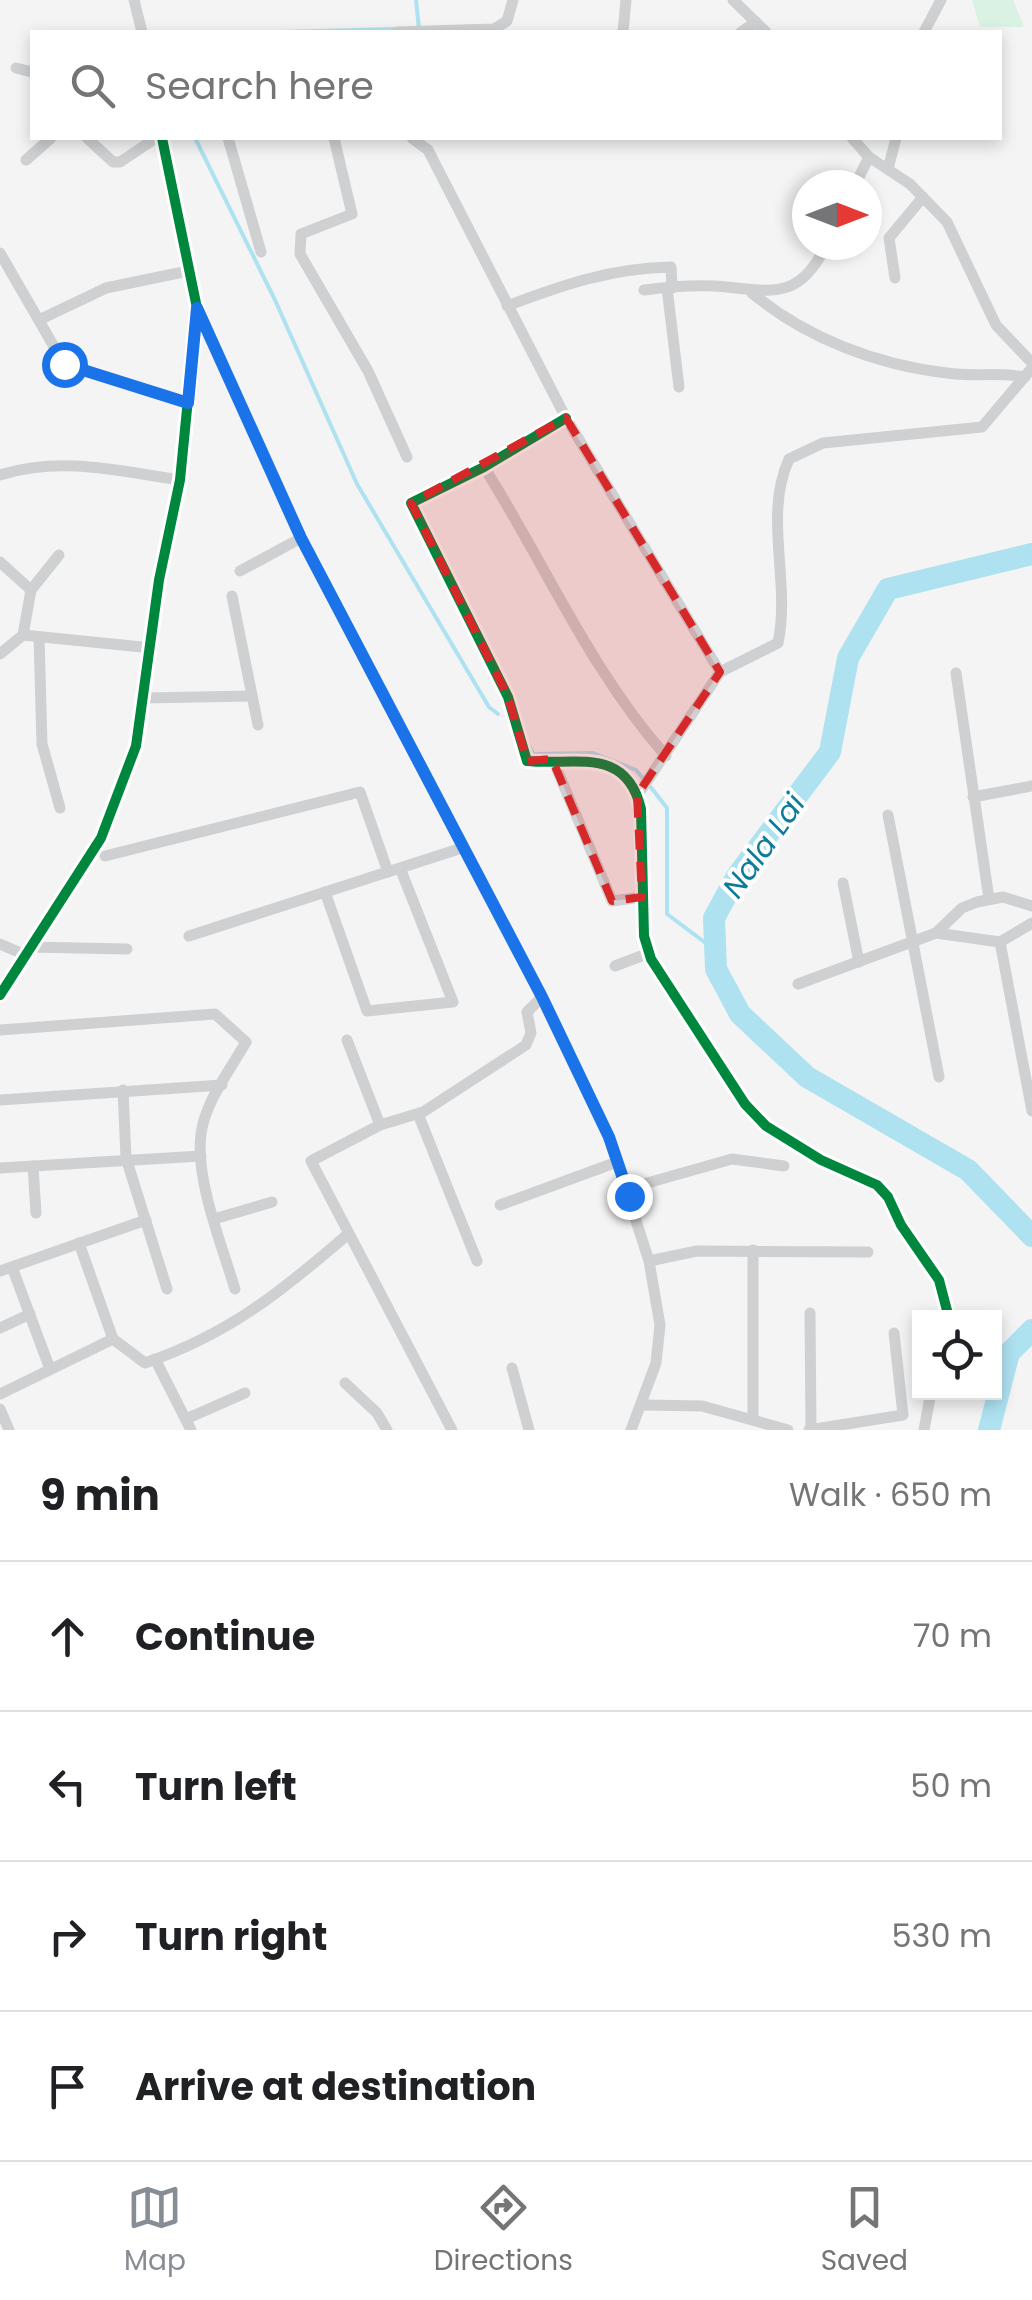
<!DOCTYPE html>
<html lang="en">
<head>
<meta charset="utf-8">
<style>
  :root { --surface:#fff; --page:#f6f6f6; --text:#202124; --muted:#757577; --line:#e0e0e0; --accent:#868d94 }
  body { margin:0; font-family:Poppins,sans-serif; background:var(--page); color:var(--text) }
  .controls { position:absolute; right:30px; bottom:30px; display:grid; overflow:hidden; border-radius:0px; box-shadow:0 5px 15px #0003 }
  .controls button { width:90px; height:90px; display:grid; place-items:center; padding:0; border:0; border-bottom:2px solid var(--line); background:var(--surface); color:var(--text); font:50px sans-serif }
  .compass { position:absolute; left:792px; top:170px; width:90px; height:90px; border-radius:50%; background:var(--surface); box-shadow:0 5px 15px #0003; rotate:90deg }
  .stop { position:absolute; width:30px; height:30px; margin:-22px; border:8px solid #1a73e8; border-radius:50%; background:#fff }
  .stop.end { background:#1a73e8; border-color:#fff; box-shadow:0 2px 10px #0008 }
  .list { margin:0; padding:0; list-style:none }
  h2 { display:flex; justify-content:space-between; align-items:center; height:130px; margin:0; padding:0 40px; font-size:42px }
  h2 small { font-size:32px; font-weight:400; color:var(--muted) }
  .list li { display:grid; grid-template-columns:65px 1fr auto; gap:30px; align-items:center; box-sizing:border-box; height:150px; padding:0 40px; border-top:2px solid var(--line) }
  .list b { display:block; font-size:38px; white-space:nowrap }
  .list em { font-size:32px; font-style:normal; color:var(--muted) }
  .icon { flex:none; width:55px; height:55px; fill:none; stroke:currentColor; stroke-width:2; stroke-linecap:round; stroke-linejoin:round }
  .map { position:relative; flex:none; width:1032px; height:1430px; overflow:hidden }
  .search { position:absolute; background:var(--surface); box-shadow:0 5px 15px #0003; left:30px; right:30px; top:30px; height:110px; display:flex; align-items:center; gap:25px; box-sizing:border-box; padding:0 35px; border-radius:0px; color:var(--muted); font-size:38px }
  .sheet { height:730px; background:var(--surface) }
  nav { display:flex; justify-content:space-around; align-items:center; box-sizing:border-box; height:140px; border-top:2px solid var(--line); background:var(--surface); font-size:28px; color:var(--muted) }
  nav a { display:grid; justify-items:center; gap:5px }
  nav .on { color:var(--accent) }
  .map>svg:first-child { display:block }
</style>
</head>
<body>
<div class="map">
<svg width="1032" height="1430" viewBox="0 0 1032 1430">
  <rect width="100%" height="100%" fill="#f4f4f4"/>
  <!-- green -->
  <polygon fill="#d9f2e3" points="972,0 1013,0 1024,27 980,27"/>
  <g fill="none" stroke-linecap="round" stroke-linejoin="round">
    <!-- stream -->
    <g stroke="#aee2f0" stroke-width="4">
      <polyline points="416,0 419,29"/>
      <polyline points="282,32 394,29"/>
      <polyline points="195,138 275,300 357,484 489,707 498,714"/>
      <polyline points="524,734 533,754 593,753 636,770 653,790 667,808 667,914 715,950"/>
    </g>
    <!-- river -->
    <g stroke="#aee2f0" stroke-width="22">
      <polyline points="1032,554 888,589 848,658 830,752 737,876 714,918 716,969 740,1014 807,1077 968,1170 1032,1236"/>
      <polyline points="989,1430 1009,1353 1032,1330"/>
    </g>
    <!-- minor -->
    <g stroke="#ced0d2" stroke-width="11">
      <polyline points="134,0 142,32"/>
      <polyline points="733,0 766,32"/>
      <polyline points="397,32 494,29 507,21 513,0"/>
      <polyline points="623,32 626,0"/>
      <polyline points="741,32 756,22"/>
      <polyline points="924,32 941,0"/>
      <polyline points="16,68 32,72"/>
      <polyline points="87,138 113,162 120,162 156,138"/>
      <polyline points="228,138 261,252"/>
      <polyline points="334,138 352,214 301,234 300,254 368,371 407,457"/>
      <polyline points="412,138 428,150 566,418 720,672"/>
      <polyline points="852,138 869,157 855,185"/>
      <polyline points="869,157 910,184 947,222 996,325 1032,363"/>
      <polyline points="26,160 51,138"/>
      <polyline points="888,169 896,138"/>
      <polyline points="0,253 64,364 188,403"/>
      <polyline points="895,278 889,238 923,197"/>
      <polyline points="667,288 679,387"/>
      <path d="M644 290C667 287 691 285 714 286 766 289 798 305 826 245"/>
      <path d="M752 293C806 338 877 365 947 373 973 377 998 372 1025 377"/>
      <path d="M507 306C562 285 612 268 671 267L672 288"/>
      <polyline points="197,308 301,538 542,997 609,1137 649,1261 660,1325 656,1363 631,1430"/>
      <polyline points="39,320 106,288 188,271"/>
      <path d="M566 418 484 467 411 503 508 697 527 761C573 766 626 745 641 809L644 936 651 959 745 1104 766 1126 821 1160 877 1185 888 1197 901 1225 939 1280 949 1318"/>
      <path d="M484 467C545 564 590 670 666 756"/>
      <path d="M0 475C61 456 118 471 180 480"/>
      <polyline points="0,562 31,590 23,635 0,654"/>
      <polyline points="240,571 301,538"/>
      <polyline points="31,590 59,555"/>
      <polyline points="232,596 258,725"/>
      <polyline points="23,635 152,648"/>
      <polyline points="39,637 42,744 60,808"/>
      <polyline points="956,673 989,899"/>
      <polyline points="144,698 252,696"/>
      <polyline points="553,760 612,901 642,897"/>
      <path d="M637 796 720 672 778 643C791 582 763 516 789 459L823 443 982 427 1032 368"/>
      <polyline points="973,797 1032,786"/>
      <polyline points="888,815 939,1077"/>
      <polyline points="105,856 360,792 388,872"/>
      <polyline points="843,883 859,962"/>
      <polyline points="325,892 367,1011 453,1002 400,868"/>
      <polyline points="936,933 1000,942 1032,923"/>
      <polyline points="189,936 462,848"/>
      <polyline points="1000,942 1032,1111"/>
      <polyline points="0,944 23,954"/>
      <polyline points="29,947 127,949"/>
      <polyline points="615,966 649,953"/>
      <polyline points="798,984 936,933 962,908 977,902 1003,897 1032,906"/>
      <polyline points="0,995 101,838 136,746 159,580 180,480 197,308 162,138"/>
      <path d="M0 1030 215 1014 246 1042C230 1070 205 1102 201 1134 195 1179 222 1246 235 1289"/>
      <polyline points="347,1040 380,1125"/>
      <polyline points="123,1090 126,1158 167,1289"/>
      <polyline points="0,1100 222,1085"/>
      <polyline points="418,1114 477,1261"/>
      <polyline points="33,1166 36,1213"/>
      <polyline points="0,1168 201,1156"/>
      <polyline points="626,1189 732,1159 784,1166"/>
      <polyline points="500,1205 617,1162"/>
      <polyline points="214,1219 272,1202"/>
      <path d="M79 1243 113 1339 145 1363C229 1334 281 1292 347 1235"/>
      <polyline points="753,1250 753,1419"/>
      <polyline points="649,1261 697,1251 868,1252"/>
      <polyline points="12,1267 50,1369"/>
      <polyline points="0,1271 146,1220"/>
      <polyline points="810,1313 811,1429"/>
      <polyline points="0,1328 30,1314"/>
      <polyline points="155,1359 191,1430"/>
      <polyline points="512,1368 529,1430"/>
      <polyline points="345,1383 377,1413 387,1430"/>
      <polyline points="0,1394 113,1339"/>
      <polyline points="644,1405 702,1406 788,1430"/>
      <polyline points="0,1409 9,1430"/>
      <polyline points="186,1419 245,1393"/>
      <polyline points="452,1430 311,1161 380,1125 423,1112 526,1045 531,1033 527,1012 542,997"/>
      <polyline points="809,1430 903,1415 894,1333"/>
      <polyline points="924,1430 931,1392"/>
    </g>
    <!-- cycleway casing -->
    <g stroke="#fff" stroke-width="16">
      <g id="cycleway">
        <path d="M566 418 484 467 411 503 508 697 527 761C573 766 626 745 641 809L644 936 651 959 745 1104 766 1126 821 1160 877 1185 888 1197 901 1225 939 1280 949 1318"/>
        <polyline points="0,995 101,838 136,746 159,580 180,480 197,308 162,138"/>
      </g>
    </g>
    <!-- cycleway -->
    <use href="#cycleway" stroke="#00873e" stroke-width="10"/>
  </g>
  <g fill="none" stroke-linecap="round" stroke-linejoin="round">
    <!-- route -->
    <polyline stroke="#1a73e8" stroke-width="12" points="64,364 188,403 197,308 301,538 542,997 609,1137 629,1196"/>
  </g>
  <!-- marked area -->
  <path fill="#d62828" fill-opacity="0.2" stroke="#d62828" stroke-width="8" stroke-dasharray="20 12" stroke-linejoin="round" d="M566 418 720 672 637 795 642 897 612 901 552 759 527 761 508 697 411 503Z"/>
  <g text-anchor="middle" stroke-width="8" stroke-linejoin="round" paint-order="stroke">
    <!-- water labels -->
    <g font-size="30" font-style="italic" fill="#0c7c9b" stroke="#fff">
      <text transform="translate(764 846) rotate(-55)" y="10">Nala Lai</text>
    </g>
  </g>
</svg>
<div class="controls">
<button><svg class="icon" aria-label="locate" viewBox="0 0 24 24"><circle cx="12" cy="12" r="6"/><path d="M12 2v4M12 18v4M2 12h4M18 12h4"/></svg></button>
</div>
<svg class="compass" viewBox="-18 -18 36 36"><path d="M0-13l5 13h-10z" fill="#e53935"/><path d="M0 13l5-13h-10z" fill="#757577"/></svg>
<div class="stop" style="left:64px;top:364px"></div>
<div class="stop end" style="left:629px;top:1196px"></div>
<div class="search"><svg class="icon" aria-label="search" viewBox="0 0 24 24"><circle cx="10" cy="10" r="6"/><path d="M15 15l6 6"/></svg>Search here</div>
</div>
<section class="sheet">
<h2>9 min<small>Walk · 650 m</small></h2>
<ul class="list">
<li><svg class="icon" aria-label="ahead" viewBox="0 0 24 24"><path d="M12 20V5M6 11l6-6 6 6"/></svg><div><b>Continue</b></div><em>70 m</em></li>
<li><svg class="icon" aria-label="left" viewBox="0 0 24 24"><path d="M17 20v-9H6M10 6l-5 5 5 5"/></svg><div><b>Turn left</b></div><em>50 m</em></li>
<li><svg class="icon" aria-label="right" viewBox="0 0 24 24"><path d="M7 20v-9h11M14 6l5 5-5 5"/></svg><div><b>Turn right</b></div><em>530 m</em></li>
<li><svg class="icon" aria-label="arrive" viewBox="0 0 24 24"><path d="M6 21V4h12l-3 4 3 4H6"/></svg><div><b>Arrive at destination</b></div></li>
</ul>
</section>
<nav>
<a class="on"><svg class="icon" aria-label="map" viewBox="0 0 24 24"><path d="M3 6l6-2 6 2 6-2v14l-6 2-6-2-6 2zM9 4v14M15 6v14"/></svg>Map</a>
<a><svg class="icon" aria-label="directions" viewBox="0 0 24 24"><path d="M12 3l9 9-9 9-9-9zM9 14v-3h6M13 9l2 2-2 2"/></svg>Directions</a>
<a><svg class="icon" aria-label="saved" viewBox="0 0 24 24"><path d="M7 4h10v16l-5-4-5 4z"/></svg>Saved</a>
</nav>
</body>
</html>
